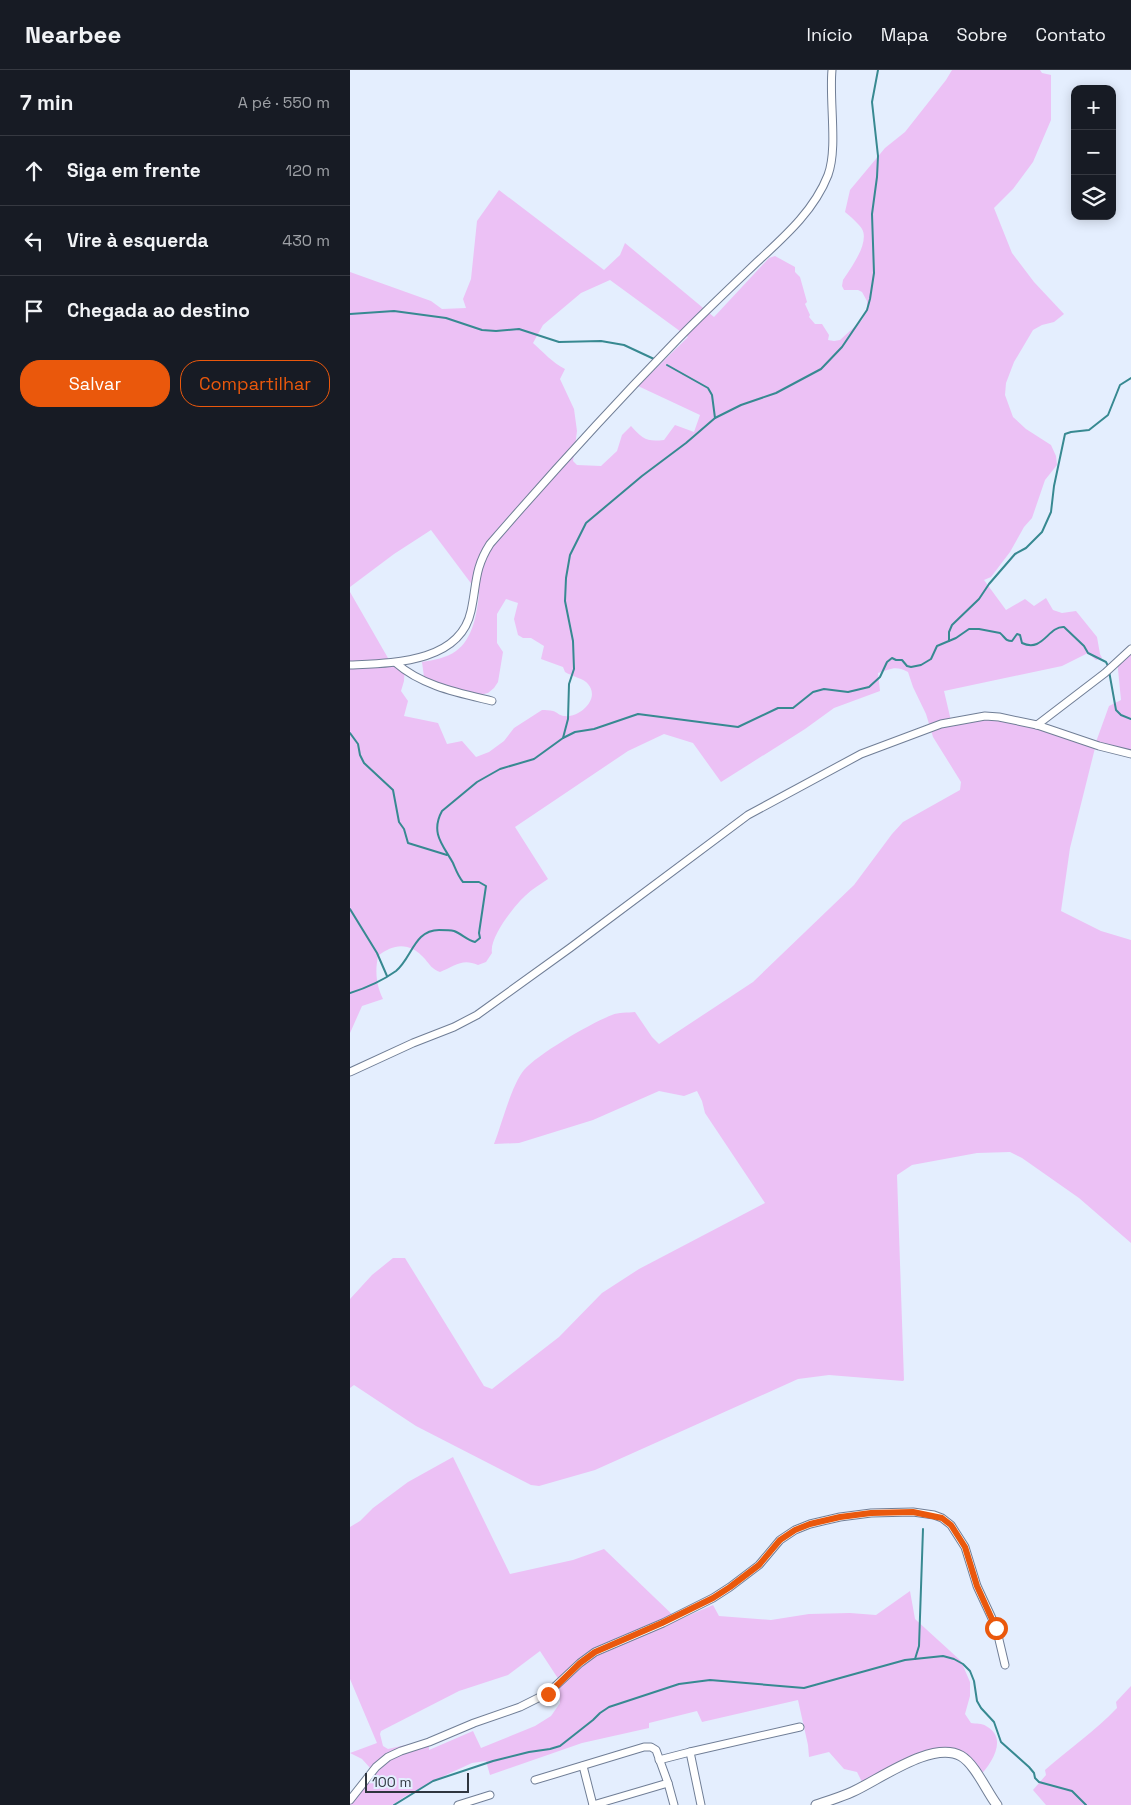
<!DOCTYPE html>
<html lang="pt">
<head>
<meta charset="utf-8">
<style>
  :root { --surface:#171b24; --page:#20242c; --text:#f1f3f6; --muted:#9ea1a6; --line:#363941; --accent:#ea580c }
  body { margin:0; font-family:"Space Grotesk",sans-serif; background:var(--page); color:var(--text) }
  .controls { position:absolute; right:15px; top:15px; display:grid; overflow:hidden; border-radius:10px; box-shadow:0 2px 12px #0003 }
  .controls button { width:45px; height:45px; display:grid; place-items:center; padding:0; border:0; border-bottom:1px solid var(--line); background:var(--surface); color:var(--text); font:25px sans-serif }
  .scale { position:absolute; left:15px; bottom:12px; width:104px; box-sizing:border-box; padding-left:5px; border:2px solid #2f353f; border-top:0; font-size:14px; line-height:18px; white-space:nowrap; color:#2f353f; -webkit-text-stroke:4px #e4eefe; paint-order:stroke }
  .stop { position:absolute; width:15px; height:15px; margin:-11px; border:4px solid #ea580c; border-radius:50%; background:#fff }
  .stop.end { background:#ea580c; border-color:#fff; box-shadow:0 1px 5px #0008 }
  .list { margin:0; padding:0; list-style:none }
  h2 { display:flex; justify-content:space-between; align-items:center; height:65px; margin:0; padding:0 20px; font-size:21px }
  h2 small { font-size:16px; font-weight:400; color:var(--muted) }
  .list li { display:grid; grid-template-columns:32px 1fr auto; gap:15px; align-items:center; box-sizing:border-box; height:70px; padding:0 20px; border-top:1px solid var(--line) }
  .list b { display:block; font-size:19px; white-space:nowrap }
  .list em { font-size:16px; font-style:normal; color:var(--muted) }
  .actions { display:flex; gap:10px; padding:15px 20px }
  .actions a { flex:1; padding:11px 0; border:1px solid var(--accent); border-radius:20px; text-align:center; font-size:18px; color:var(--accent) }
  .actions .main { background:var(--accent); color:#fff }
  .icon { flex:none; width:28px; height:28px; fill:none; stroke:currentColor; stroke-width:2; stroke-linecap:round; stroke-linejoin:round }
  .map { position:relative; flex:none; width:781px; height:1735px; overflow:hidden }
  header { display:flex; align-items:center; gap:30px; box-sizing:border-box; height:70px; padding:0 25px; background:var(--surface); border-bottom:1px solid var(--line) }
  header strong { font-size:24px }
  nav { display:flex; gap:28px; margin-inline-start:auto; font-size:18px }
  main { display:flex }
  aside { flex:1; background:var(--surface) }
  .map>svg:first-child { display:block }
</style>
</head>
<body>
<header>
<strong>Nearbee</strong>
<nav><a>Início</a><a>Mapa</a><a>Sobre</a><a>Contato</a></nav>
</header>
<main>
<aside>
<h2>7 min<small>A pé · 550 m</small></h2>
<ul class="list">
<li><svg class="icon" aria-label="ahead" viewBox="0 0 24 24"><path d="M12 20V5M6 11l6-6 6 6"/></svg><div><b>Siga em frente</b></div><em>120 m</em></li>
<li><svg class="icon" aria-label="left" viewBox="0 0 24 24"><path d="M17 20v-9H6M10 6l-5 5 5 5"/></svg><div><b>Vire à esquerda</b></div><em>430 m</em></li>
<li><svg class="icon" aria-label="arrive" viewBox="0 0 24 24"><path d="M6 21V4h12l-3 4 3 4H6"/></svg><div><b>Chegada ao destino</b></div></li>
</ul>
<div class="actions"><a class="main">Salvar</a><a>Compartilhar</a></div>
</aside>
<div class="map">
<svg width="781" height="1735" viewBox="0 0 781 1735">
  <rect width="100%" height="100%" fill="#e4eefe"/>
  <!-- green -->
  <g fill="#ecc1f5" fill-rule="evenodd">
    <path d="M602 0H690L692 3 701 5V50L683 92 663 119 644 138 662 183 684 212 714 244 704 252 692 255 683 260 664 292 656 313 655 325 663 347 676 359 701 375 706 386 707 395 695 410 682 448 674 457 660 482 641 507 634 510 656 540 675 529 684 536 696 528 703 540 712 543 726 541 747 567 750 584 752 588 746 590 738 583 712 596 594 621 602 655C614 653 625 650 637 650 671 649 712 669 745 678L720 778 711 841 751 861 781 870V1173L729 1128 672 1088 660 1082 627 1083 562 1095 547 1105 554 1310 553 1311 479 1305 448 1309 245 1400 189 1416 181 1415 66 1356 4 1315 0 1318V1229L22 1205 43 1188H55L134 1316 142 1319 209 1267 252 1223 289 1199 415 1133 355 1043 352 1031 347 1021 334 1026 309 1021 243 1050 169 1073 144 1074C152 1054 161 1016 174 1000 188 984 241 953 262 945 268 942 278 943 285 942L302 967 309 974 403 912 504 815 542 764 553 752 610 720 611 712 583 667 576 644 563 617 558 602C545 595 541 599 528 603L530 621 484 638 455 659 371 712 343 673 314 664 278 681 165 757 198 809C191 814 182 819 175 826 164 836 139 868 142 883L136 892 128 895C112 888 105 896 90 902 83 900 79 894 75 889 60 872 44 873 28 886 25 902 26 914 33 929L12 936 0 963V522L42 595 55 594 54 611 51 621 58 631 54 646 88 653 97 674 112 671 126 687 139 682 154 671 164 658 192 640C195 640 200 640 203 641 207 642 210 646 214 646 229 648 251 629 238 614 235 609 221 606 215 602L213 597 191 589 194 576 181 568H173L168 565 164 549 168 533 156 529 147 544V573L153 582 148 612 144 618 138 623 126 626 74 607 72 592C84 590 96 588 106 581 123 569 127 543 129 524L81 460 44 484 0 517V202L81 231 92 239 116 238 113 229 121 209 127 151 149 120 254 200 270 185 275 173 364 247 419 188 425 186 445 197V202L450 207 457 232 455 234 460 245 459 247 465 254H472L479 265 478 270 484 271 490 270 512 250 517 238V231L512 222 508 220H494L492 216 493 210C500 199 520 173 512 159 510 155 500 146 495 142L500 120 535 78 555 62 596 10ZM260 210 338 267 288 316 350 345 344 362 325 355 314 370C296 372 293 369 281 356L272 365 267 381 251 396 227 395 223 391 227 361 224 339 210 309 215 299C203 293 193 282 183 273L193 255 231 223Z"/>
    <polygon points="781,581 781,682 746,672 759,636 771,630 767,589"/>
    <path d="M103 1387 160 1504 223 1490 254 1479 328 1550 363 1535 369 1546 421 1550 459 1544 500 1543 526 1545 560 1521 565 1549 611 1591 620 1612V1626L615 1644 621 1653C626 1654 632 1653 636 1656 659 1668 641 1694 629 1707L609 1686 573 1688 516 1720 507 1702 494 1699 479 1682 459 1687 458 1675 448 1630 352 1652 347 1641 299 1653V1658L232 1673 140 1705 136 1691 122 1693 98 1704 54 1727 43 1735H0L18 1711 21 1699 12 1689 0 1683 27 1673 0 1609V1457L10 1451 23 1438 58 1412ZM190 1581 209 1610 210 1633 201 1646 185 1656 131 1678 123 1661 79 1680V1675L69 1672 38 1679 33 1676 30 1664 31 1661 109 1621 158 1605Z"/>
    <path d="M781 1616V1735H696L683 1720 696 1705 695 1700C719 1679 745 1661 767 1638L766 1632Z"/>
  </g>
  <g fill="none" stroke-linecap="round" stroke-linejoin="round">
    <!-- stream -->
    <g stroke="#378991" stroke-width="2">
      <polyline points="0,244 44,241 96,248 132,260 146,261 169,259 209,272 251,271 274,275 304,289"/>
      <polyline points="317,295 358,318 362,325 365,348"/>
      <polyline points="599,571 599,562 602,555 629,529 639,514 665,484 676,478 692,462 701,442 704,416 715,364 721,362 739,360 758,345 770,315 781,308"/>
      <polyline points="759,601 766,640 771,645 781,649"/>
      <polyline points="0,663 8,674 10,685 14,693 43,720 49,752 54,759 58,773 97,785"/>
      <polyline points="213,668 218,649 219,614 224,599 223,571 215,531 216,508 220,485 236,453 292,406 336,373 365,348 391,335 426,323 471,299 492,277 517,240 520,229 524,203 522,144 527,107 528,86 522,32 528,0"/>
      <polyline points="0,839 27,883 37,906"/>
      <path d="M0 923C16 918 32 911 46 901 62 888 64 860 89 860 93 860 100 860 104 861 112 864 117 870 125 872L130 868 129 863 136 816 129 812H113C108 806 106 800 103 793 93 775 80 763 92 741L127 712 150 699 184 689 213 668 225 662 244 659 288 644 388 657 428 638H443L463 622 474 619 498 622 519 617 530 607 537 592 542 588 546 590H552L557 596 561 597 571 595 581 589 587 576 606 568 619 559H629L650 563C655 567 655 571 662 571L667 564 670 565 672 573C693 583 698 556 714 557L734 576 738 583 756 592 758 596"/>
      <polyline points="565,1589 569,1576 573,1459"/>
      <polyline points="44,1735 83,1711 143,1691 179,1682 200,1679 210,1676 243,1650 250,1643 259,1637 329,1614 360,1610 454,1618 555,1590 593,1586 604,1589 613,1594 620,1601 624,1611 627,1631 631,1638 644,1652 651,1672 679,1697 684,1703 685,1708 689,1712 722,1721 736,1735"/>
    </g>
    <!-- minor casing -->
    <g stroke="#707e96" stroke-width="9">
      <g id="minor">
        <path d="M46 593C72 616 109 623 142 631"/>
        <path d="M0 595C42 593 110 593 121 541 127 514 124 499 140 474 199 406 260 339 323 274 350 246 379 219 407 192 434 167 464 141 478 105 488 78 479 31 482 0"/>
        <polyline points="687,655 755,603 781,579"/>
        <polyline points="0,1002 63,973 104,957 127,945 220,878 398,745 511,684 591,654 635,646 649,647 687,655 749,676 781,684"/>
        <polyline points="309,1690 340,1682"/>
        <polyline points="233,1696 243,1735"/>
        <polyline points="185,1710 294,1677 301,1677 306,1680 318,1713 324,1735"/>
        <polyline points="0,1730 26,1697 38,1687 51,1681 79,1672 124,1653 170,1637 198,1623 230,1593 245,1582 313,1553 363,1528 380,1517 409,1495 430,1470 445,1460 460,1454 490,1447 521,1443 563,1442 584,1445 592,1448 601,1455 615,1477 627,1516 646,1557 655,1595"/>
        <polyline points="108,1735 140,1725"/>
        <polyline points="243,1735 318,1713"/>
        <polyline points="351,1735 340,1682 450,1657"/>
      </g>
    </g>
    <!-- tertiary casing -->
    <g stroke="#707e96" stroke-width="11">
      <path id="tertiary" d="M466 1735C478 1731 491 1727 502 1722 529 1710 582 1670 611 1686 625 1694 637 1722 647 1735"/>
    </g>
    <!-- minor -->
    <use href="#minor" stroke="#fff" stroke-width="7"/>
    <!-- tertiary -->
    <use href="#tertiary" stroke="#fff" stroke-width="9"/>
  </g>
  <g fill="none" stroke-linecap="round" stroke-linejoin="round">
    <!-- route -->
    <polyline stroke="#ea580c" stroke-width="6" points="198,1624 230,1593 245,1582 312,1553 363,1528 380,1517 409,1495 430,1470 445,1460 460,1454 490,1447 521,1443 563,1442 592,1448 601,1455 615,1477 627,1516 646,1558"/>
  </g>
</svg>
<div class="controls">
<button>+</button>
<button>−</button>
<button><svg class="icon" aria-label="layers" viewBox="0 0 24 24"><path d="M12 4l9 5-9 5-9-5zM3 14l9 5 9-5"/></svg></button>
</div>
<div class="scale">100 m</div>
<div class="stop" style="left:646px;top:1558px"></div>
<div class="stop end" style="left:198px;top:1624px"></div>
</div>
</main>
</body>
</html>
